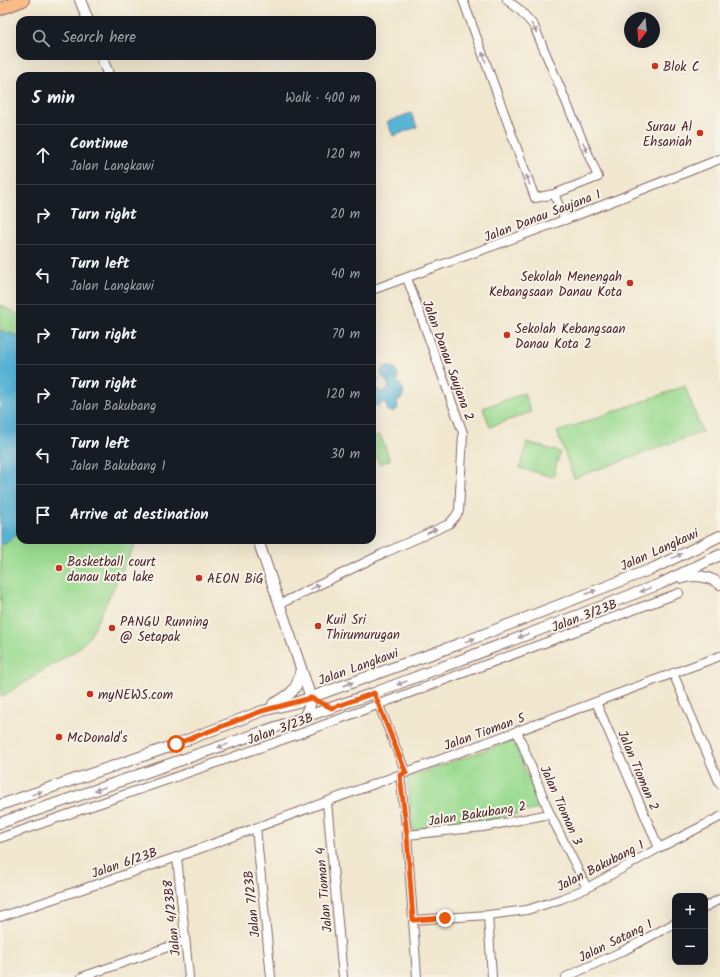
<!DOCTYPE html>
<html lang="en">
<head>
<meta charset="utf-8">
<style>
  :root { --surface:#171b24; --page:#242831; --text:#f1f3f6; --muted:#9ea1a6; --line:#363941 }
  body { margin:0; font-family:Kalam,sans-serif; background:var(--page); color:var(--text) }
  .controls { position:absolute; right:12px; bottom:12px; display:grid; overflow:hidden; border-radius:8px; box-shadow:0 4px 16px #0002 }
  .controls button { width:36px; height:36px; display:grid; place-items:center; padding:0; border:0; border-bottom:1px solid var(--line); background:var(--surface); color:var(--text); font:20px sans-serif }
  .compass { position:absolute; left:624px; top:12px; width:36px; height:36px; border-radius:50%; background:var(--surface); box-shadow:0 4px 16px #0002; rotate:196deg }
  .stop { position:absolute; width:12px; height:12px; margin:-9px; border:3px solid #ea580c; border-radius:50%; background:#fff }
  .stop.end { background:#ea580c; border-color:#fff; box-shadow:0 1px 4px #0008 }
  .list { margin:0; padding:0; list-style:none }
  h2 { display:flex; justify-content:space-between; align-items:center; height:52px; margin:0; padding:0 16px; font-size:17px }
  h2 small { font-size:13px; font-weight:400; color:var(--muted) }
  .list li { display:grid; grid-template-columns:26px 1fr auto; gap:12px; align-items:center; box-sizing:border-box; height:60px; padding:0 16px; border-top:1px solid var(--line) }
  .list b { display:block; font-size:15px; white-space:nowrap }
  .list p { margin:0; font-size:13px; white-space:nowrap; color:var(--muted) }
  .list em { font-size:13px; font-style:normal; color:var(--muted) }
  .icon { flex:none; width:22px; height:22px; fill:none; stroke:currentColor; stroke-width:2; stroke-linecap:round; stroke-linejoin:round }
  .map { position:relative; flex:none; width:720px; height:977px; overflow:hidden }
  .search { position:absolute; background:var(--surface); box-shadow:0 4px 16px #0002; left:16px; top:16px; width:360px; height:44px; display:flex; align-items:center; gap:10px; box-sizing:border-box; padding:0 14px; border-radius:12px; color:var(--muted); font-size:15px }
  .panel { position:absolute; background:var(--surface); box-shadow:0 4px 16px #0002; left:16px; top:72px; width:360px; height:472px; border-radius:12px }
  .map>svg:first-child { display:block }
</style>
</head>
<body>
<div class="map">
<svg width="720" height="977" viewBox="0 0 720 977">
  <rect width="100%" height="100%" fill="#f7f3e8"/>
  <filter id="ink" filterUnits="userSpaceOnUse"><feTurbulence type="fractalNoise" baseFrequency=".025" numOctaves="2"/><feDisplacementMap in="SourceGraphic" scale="8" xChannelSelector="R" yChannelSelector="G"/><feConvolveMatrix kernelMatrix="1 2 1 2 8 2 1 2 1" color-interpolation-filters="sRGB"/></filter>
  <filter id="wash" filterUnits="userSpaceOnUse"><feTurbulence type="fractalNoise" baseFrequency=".012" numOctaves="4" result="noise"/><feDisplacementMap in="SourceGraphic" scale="16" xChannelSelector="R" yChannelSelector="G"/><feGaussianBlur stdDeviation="0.9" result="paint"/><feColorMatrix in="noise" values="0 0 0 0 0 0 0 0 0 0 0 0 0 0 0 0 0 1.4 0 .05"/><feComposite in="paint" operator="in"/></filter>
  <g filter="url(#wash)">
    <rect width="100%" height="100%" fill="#f1e7cf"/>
    <!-- green -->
    <g fill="#9bdb91" stroke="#727d5e">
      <polygon points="0,305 20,315 20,540 137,540 90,636 78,649 1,697"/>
      <polygon points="685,386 702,432 574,478 557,432"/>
      <polygon points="524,393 531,412 490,427 483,408"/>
      <polygon points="380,435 390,460 379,464 372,446 372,437"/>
      <polygon points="527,442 560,452 553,477 520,468"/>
      <polygon points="513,740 541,808 483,822 413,831 407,778"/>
    </g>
    <!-- water -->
    <g fill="#59b5d7" stroke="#526a81">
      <polygon points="411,113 417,127 393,136 387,122"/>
      <polygon points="0,330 20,337 20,531 5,544 0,544"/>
      <path d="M387 366 395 368 398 376 397 380C401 388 406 387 402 398L397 401 398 408 394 412 388 411 386 403 383 402 378 406 372 405V374L378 378 379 380 376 385 377 390 381 392 386 391C393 384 384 380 380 374L382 369Z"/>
    </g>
  </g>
  <g filter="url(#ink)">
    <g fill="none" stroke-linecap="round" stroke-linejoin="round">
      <!-- minor casing -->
      <g stroke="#846564" stroke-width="10">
        <g id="minor">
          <polyline points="463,0 535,198 554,194 598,177 534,26 520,10 507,0"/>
          <polyline points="554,194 565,220"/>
          <polyline points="372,290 575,216 720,159"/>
          <polyline points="280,604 382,554 449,524 455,517 459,511 463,433 407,278"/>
          <polyline points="673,673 720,784"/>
          <polyline points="374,693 406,773"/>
          <polyline points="596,702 659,848"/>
          <polyline points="517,731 550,814 587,888"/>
          <polyline points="400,775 407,835 417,977"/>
          <polyline points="327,802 343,977"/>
          <polyline points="256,828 271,977"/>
          <polyline points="407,835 483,827 550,814"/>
          <polyline points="0,838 299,734 679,593"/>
          <polyline points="177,857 189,977"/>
          <polyline points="705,907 720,899"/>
          <polyline points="488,915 492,977"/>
          <polyline points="0,917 177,857 720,656"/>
          <polyline points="413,920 488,915 527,910 561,899 587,888 659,848 720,817"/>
          <polyline points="82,977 185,941"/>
          <polyline points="566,977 623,951 675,923"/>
        </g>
      </g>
      <!-- tertiary casing -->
      <g stroke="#846564" stroke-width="12">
        <g id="tertiary">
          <polyline points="80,0 88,20"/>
          <polyline points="101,56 109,76"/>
          <polyline points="258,540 311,698 310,705 304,717"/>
          <path d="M682 578C696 574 708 576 720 584"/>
          <path d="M273 704C292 694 297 691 301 669"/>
          <polyline points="0,805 169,747 262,711 298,702 459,644 654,568 720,536"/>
          <polyline points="0,823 374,693 660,584 720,555"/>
        </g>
      </g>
      <!-- primary casing -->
      <g stroke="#846564" stroke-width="14">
        <polyline id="primary" points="0,9 23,0"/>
      </g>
      <!-- minor -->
      <use href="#minor" stroke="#fff" stroke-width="8"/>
      <!-- tertiary -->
      <use href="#tertiary" stroke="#fff" stroke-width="10"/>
      <!-- primary -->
      <use href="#primary" stroke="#fabb8b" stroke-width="12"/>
    </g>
    <!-- one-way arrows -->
    <defs><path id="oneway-solid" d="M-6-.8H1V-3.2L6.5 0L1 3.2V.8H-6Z"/></defs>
    <g fill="#ae9aa0">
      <use href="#oneway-solid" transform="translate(534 28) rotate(60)"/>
      <use href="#oneway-solid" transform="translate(484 57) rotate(-110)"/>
      <use href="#oneway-solid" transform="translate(585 147) rotate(67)"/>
      <use href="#oneway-solid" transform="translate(528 180) rotate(-110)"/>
      <use href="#oneway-solid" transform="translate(432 531) rotate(-24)"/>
      <use href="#oneway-solid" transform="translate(677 556) rotate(-26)"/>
      <use href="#oneway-solid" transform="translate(315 587) rotate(-26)"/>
      <use href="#oneway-solid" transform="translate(645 590) rotate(159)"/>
      <use href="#oneway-solid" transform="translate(591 592) rotate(-21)"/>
      <use href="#oneway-solid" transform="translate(523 636) rotate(159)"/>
      <use href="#oneway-solid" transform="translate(470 640) rotate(-21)"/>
      <use href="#oneway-solid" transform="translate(402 683) rotate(159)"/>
      <use href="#oneway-solid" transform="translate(348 684) rotate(-20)"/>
      <use href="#oneway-solid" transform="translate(223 746) rotate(161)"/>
      <use href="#oneway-solid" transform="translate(100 789) rotate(161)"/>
      <use href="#oneway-solid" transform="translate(37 793) rotate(-19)"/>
    </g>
  </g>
  <g fill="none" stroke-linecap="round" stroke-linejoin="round" filter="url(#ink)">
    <!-- route -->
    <polyline stroke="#ea580c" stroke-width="5" points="176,744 262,711 311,698 332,708 374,693 406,773 400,775 407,835 413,920 445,918"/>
  </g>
  <!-- markers -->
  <g fill="#c8321e" stroke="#f7f3e8" stroke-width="1.5">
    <circle cx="655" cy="66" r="4"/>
    <circle cx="700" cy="133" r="4"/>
    <circle cx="630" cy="283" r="4"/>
    <circle cx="507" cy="335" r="4"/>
    <circle cx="59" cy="568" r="4"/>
    <circle cx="199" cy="578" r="4"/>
    <circle cx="318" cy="626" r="4"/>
    <circle cx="112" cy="628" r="4"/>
    <circle cx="90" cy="694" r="4"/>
    <circle cx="59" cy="737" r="4"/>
  </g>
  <g text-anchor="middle" stroke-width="4" stroke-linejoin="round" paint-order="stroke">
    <!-- poi labels -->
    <g font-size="13" fill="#4a1f2b" stroke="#f7f3e8" text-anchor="start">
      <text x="663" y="71">Blok C</text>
      <text x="692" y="131" text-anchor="end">Surau Al<tspan x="692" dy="15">Ehsaniah</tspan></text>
      <text x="622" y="281" text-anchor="end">Sekolah Menengah<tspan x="622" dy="15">Kebangsaan Danau Kota</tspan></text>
      <text x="515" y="333">Sekolah Kebangsaan<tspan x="515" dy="15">Danau Kota 2</tspan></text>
      <text x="67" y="566">Basketball court<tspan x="67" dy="15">danau kota lake</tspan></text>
      <text x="207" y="583">AEON BiG</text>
      <text x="326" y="624">Kuil Sri<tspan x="326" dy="15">Thirumurugan</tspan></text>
      <text x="120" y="626">PANGU Running<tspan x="120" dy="15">@ Setapak</tspan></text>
      <text x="98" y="699">myNEWS.com</text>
      <text x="67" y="742">McDonald's</text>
    </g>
    <!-- street labels -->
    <g font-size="13" fill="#4a1f2b" stroke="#f7f3e8">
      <text transform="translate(542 215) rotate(-21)" y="5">Jalan Danau Saujana 1</text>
      <text transform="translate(449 360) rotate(70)" y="5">Jalan Danau Saujana 2</text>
      <text transform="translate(659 549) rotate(-24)" y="5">Jalan Langkawi</text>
      <text transform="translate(584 615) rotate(-21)" y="5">Jalan 3/23B</text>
      <text transform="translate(358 666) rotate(-20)" y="5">Jalan Langkawi</text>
      <text transform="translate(280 728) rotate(-20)" y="5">Jalan 3/23B</text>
      <text transform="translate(484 731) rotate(-20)" y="5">Jalan Tioman 5</text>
      <text transform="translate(639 770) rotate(67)" y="5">Jalan Tioman 2</text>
      <text transform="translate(562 805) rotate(66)" y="5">Jalan Tioman 3</text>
      <text transform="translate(477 813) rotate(-9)" y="5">Jalan Bakubang 2</text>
      <text transform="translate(124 862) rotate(-19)" y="5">Jalan 6/23B</text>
      <text transform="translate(600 865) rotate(-27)" y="5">Jalan Bakubang 1</text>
      <text transform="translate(323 890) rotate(-95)" y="5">Jalan Tioman 4</text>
      <text transform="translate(251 904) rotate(-96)" y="5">Jalan 7/23B</text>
      <text transform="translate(171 918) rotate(-96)" y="5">Jalan 4/23B8</text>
      <text transform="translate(615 940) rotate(-26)" y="5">Jalan Satang 1</text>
    </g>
  </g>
</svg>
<div class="controls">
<button>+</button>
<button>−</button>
</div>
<svg class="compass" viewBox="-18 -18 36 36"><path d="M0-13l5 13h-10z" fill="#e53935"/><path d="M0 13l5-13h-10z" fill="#9ea1a6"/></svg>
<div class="stop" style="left:176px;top:744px"></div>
<div class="stop end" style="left:445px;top:918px"></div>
<div class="search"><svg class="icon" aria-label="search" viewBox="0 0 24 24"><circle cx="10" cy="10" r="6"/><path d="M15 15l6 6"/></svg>Search here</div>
<section class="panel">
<h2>5 min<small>Walk · 400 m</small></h2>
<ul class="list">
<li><svg class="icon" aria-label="ahead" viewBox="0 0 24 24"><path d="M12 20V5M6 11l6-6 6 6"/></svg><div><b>Continue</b><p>Jalan Langkawi</p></div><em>120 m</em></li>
<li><svg class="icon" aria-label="right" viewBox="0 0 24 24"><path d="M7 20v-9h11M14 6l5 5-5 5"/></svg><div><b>Turn right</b></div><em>20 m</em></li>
<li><svg class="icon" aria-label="left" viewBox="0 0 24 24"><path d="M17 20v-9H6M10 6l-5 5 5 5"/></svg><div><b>Turn left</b><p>Jalan Langkawi</p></div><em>40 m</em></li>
<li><svg class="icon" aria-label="right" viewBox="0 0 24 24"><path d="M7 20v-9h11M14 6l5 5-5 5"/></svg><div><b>Turn right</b></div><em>70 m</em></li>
<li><svg class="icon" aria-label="right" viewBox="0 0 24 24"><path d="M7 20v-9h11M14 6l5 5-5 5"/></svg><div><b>Turn right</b><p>Jalan Bakubang</p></div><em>120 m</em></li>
<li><svg class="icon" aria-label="left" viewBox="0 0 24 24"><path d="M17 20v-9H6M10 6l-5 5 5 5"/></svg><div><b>Turn left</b><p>Jalan Bakubang 1</p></div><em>30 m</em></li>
<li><svg class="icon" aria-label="arrive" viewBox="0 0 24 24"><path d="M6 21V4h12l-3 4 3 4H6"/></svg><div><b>Arrive at destination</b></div></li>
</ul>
</section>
</div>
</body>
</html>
